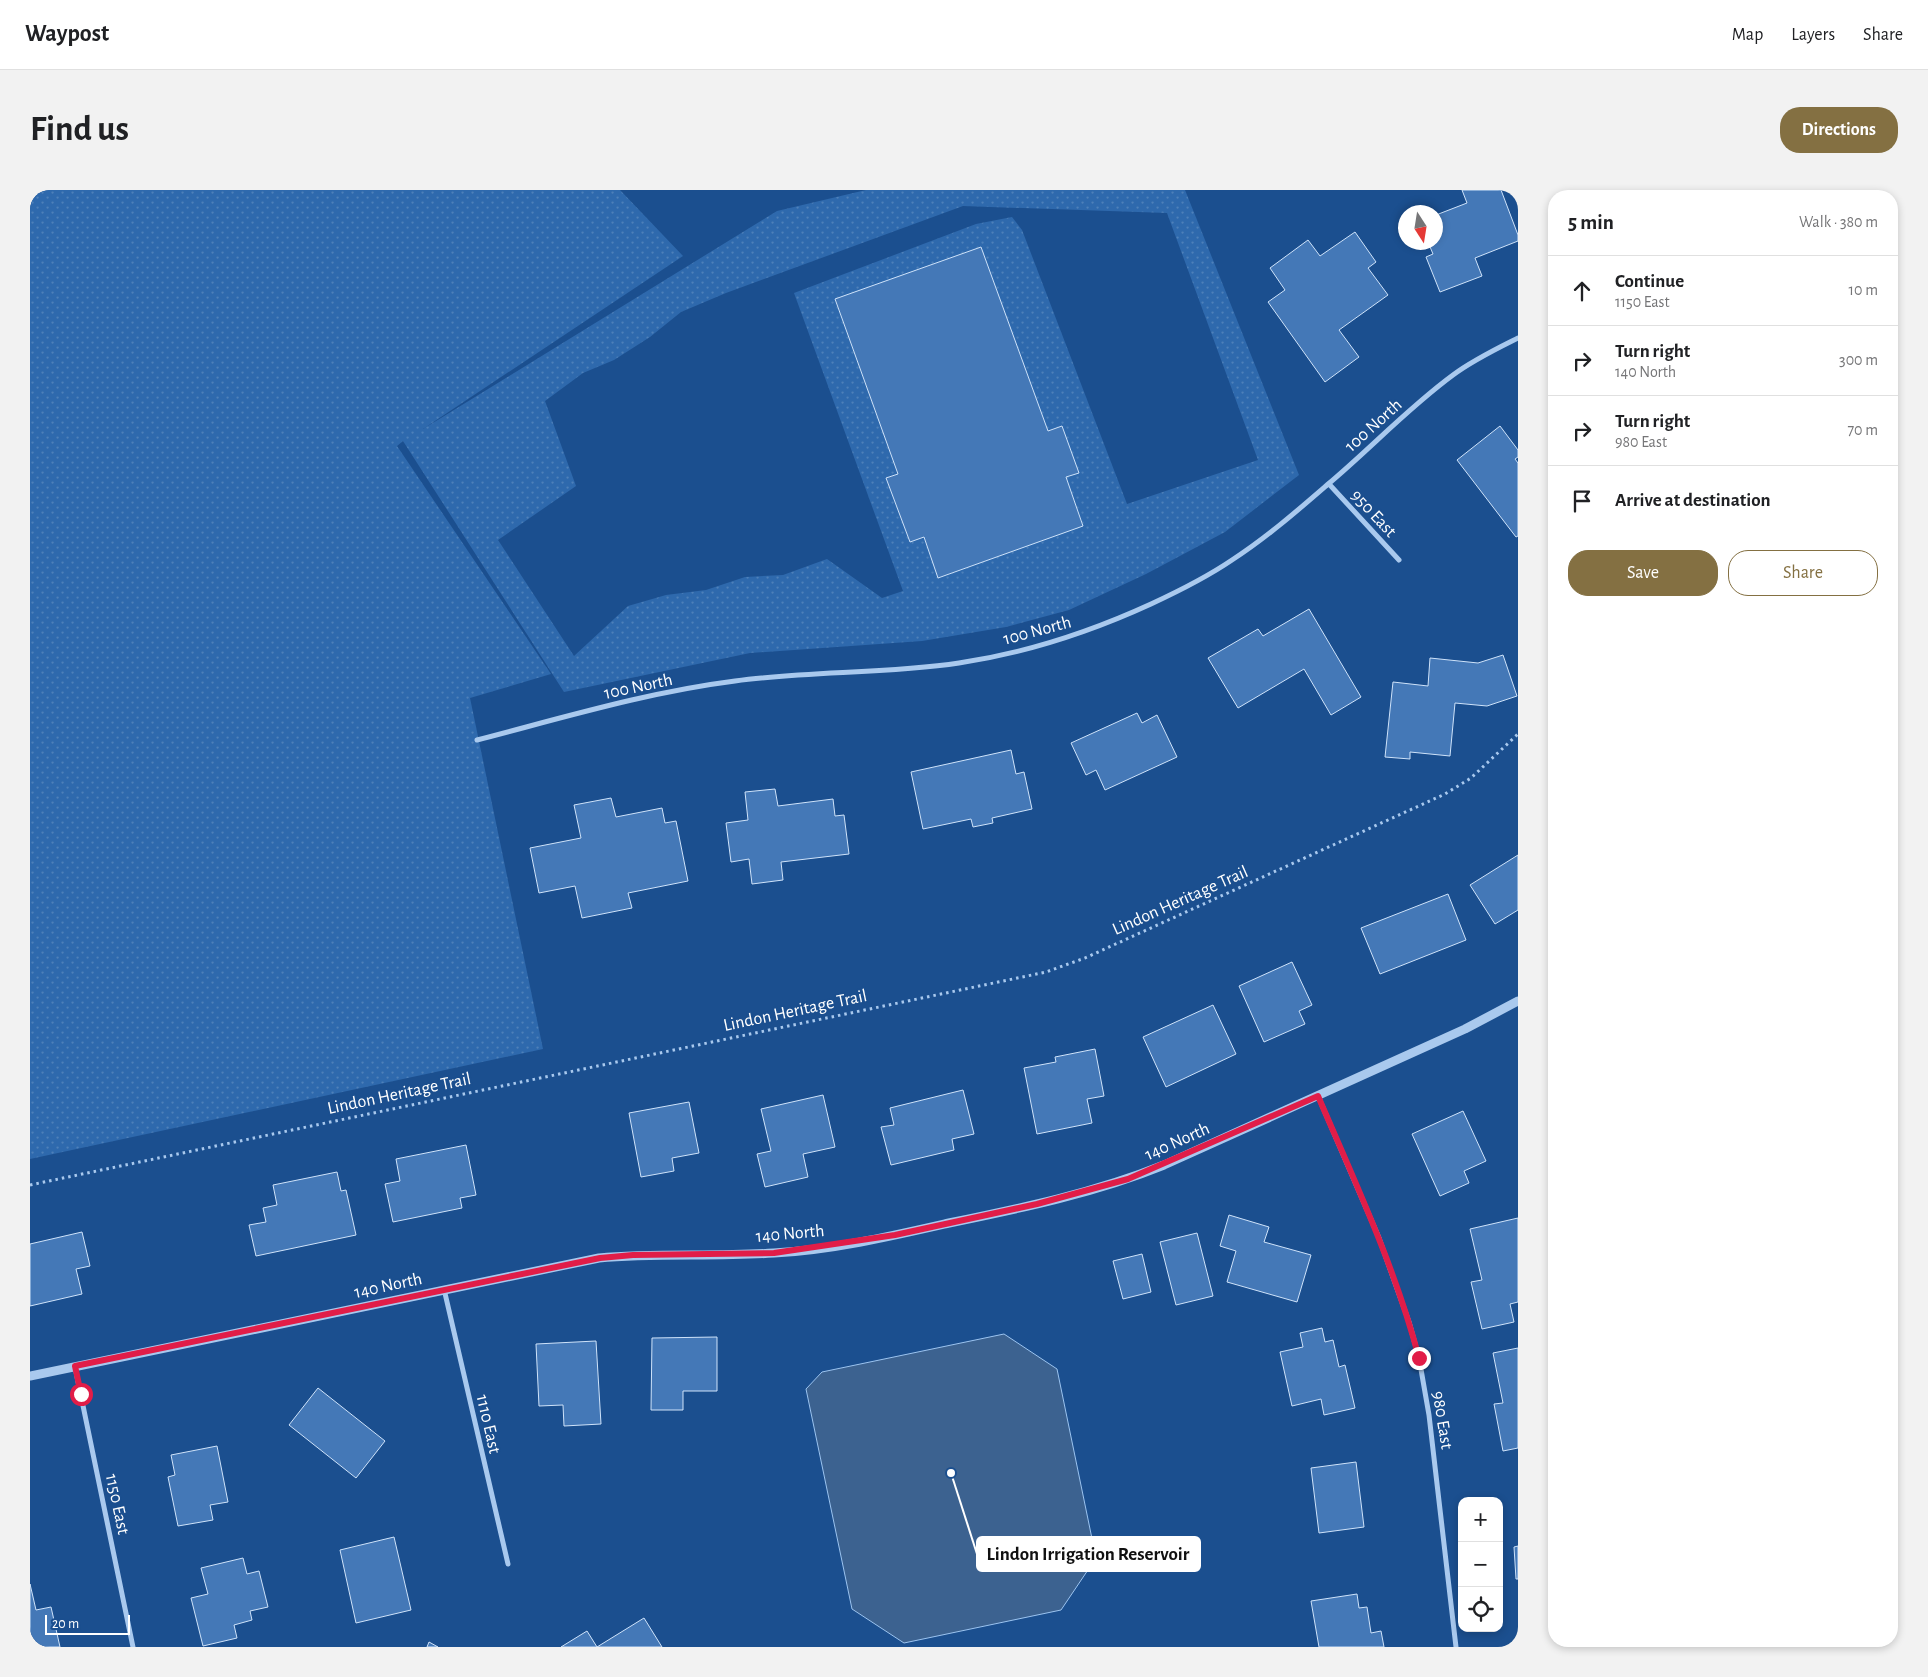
<!DOCTYPE html>
<html lang="en">
<head>
<meta charset="utf-8">
<style>
  :root { --surface:#fff; --page:#f2f2f2; --text:#202124; --muted:#757577; --line:#e0e0e0; --accent:#847042 }
  body { margin:0; font-family:"Alegreya Sans",sans-serif; background:var(--page); color:var(--text) }
  .controls { position:absolute; right:15px; bottom:15px; display:grid; overflow:hidden; border-radius:10px; box-shadow:0 2px 8px #0003 }
  .controls button { width:45px; height:45px; display:grid; place-items:center; padding:0; border:0; border-bottom:1px solid var(--line); background:var(--surface); color:var(--text); font:25px sans-serif }
  .compass { position:absolute; left:1368px; top:15px; width:45px; height:45px; border-radius:50%; background:var(--surface); box-shadow:0 2px 8px #0003; rotate:168deg }
  .scale { position:absolute; left:15px; bottom:12px; width:85px; box-sizing:border-box; padding-left:5px; border:2px solid #fff; border-top:0; font-size:14px; line-height:18px; white-space:nowrap; color:#fff; -webkit-text-stroke:4px #1b4f8f; paint-order:stroke }
  .stop { position:absolute; width:15px; height:15px; margin:-11px; border:4px solid #e11d48; border-radius:50%; background:#fff }
  .stop.end { background:#e11d48; border-color:#fff; box-shadow:0 1px 5px #0008 }
  .list { margin:0; padding:0; list-style:none }
  h2 { display:flex; justify-content:space-between; align-items:center; height:65px; margin:0; padding:0 20px; font-size:21px }
  h2 small { font-size:16px; font-weight:400; color:var(--muted) }
  .list li { display:grid; grid-template-columns:32px 1fr auto; gap:15px; align-items:center; box-sizing:border-box; height:70px; padding:0 20px; border-top:1px solid var(--line) }
  .list b { display:block; font-size:19px; white-space:nowrap }
  .list p { margin:0; font-size:16px; white-space:nowrap; color:var(--muted) }
  .list em { font-size:16px; font-style:normal; color:var(--muted) }
  .actions { display:flex; gap:10px; padding:15px 20px }
  .actions a { flex:1; padding:11px 0; border:1px solid var(--accent); border-radius:20px; text-align:center; font-size:18px; color:var(--accent) }
  .actions .main { background:var(--accent); color:#fff }
  .icon { flex:none; width:28px; height:28px; fill:none; stroke:currentColor; stroke-width:2; stroke-linecap:round; stroke-linejoin:round }
  .map { position:relative; flex:none; width:1488px; height:1457px; overflow:hidden; border-radius:20px }
  header { display:flex; align-items:center; gap:30px; box-sizing:border-box; height:70px; padding:0 25px; background:var(--surface); border-bottom:1px solid var(--line) }
  header strong { font-size:24px }
  nav { display:flex; gap:28px; margin-inline-start:auto; font-size:18px }
  .intro { display:flex; align-items:center; justify-content:space-between; box-sizing:border-box; height:120px; padding:0 30px }
  h1 { margin:0; font-size:35px }
  .button { padding:12px 22px; border-radius:20px; background:var(--accent); color:#fff; font-size:18px; font-weight:700 }
  main { display:flex; gap:30px; padding:0 30px }
  aside { flex:1; background:var(--surface); border-radius:20px; box-shadow:0 2px 8px #0003 }
  .map>svg:first-child { display:block }
</style>
</head>
<body>
<header>
<strong>Waypost</strong>
<nav><a>Map</a><a>Layers</a><a>Share</a></nav>
</header>
<div class="intro"><h1>Find us</h1><a class="button">Directions</a></div>
<main>
<div class="map">
<svg width="1488" height="1457" viewBox="0 0 1488 1457">
  <defs>
    <pattern id="grass-dots" width="8" height="8" patternUnits="userSpaceOnUse" patternTransform="scale(1.25)"><rect width="8" height="8" fill="#2e69ad"/><path d="M2 2h.1M6 6h.1" fill="none" stroke="#4d80b9" stroke-width="1.8" stroke-linecap="round"/></pattern>
  </defs>
  <rect width="100%" height="100%" fill="#1b4f8f"/>
  <!-- grass -->
  <path fill="url(#grass-dots)" fill-rule="evenodd" d="M0 0H590L653 66 393 239 747 21 836 0H1155L1269 285 1195 342 1116 384 1039 420 976 437 892 451 720 463 534 502 373 251 367 256 521 484 440 508 513 859 0 969ZM933 16 1137 23 1228 270 1097 314 992 40 982 27 946 34 764 103 873 401 852 408 797 369 753 385 715 387 676 400 636 405 598 416 544 466 468 350 546 296 515 211 553 183 584 170 620 147 651 122 696 103ZM951 57 1018 241 1032 236 1048 283 1036 287 1053 335 909 388 894 347 880 352 856 288 868 284 805 110Z"/>
  <!-- water -->
  <polygon fill="#3c6290" stroke="#9cc4f0" points="974,1144 1027,1179 1066,1368 1031,1420 874,1453 822,1419 776,1199 792,1182"/>
  <!-- building -->
  <g fill="#4478b7" stroke="#cfe3fa">
    <polygon points="1432,0 1471,0 1488,45 1488,51 1445,68 1452,86 1410,102 1396,67 1403,64 1398,52 1406,52 1406,25 1437,13"/>
    <polygon points="1325,42 1346,72 1338,78 1358,105 1309,140 1329,167 1295,192 1238,112 1255,100 1240,78 1278,50 1290,66"/>
    <polygon points="951,57 1018,241 1032,236 1049,283 1036,287 1053,336 908,388 894,347 880,352 856,288 868,284 805,109"/>
    <polygon points="1470,236 1488,260 1488,267 1485,269 1488,273 1488,346 1486,347 1427,270"/>
    <polygon points="1279,419 1331,507 1301,525 1274,479 1208,518 1178,468 1228,439 1233,446"/>
    <polygon points="1473,465 1487,506 1457,516 1425,513 1420,566 1380,562 1380,569 1355,567 1363,492 1398,496 1400,468 1448,473"/>
    <polygon points="1107,523 1112,533 1127,525 1147,567 1075,600 1066,580 1056,585 1041,553"/>
    <polygon points="981,560 986,584 994,582 1002,619 962,628 963,633 943,637 941,629 893,639 881,582"/>
    <polygon points="745,599 748,616 803,609 805,626 814,625 819,664 751,672 753,690 722,694 719,669 701,672 696,633 718,630 715,602"/>
    <polygon points="581,608 586,627 632,618 635,633 646,631 658,691 598,703 602,718 552,728 545,696 509,703 500,658 551,648 544,615"/>
    <polygon points="1488,665 1488,720 1465,734 1440,695"/>
    <polygon points="1418,704 1436,750 1350,784 1331,738"/>
    <polygon points="1262,772 1282,815 1269,821 1275,834 1234,852 1209,796"/>
    <polygon points="1183,815 1206,864 1136,897 1113,847"/>
    <polygon points="1065,859 1074,906 1057,909 1062,933 1007,944 994,878 1026,872 1025,867"/>
    <polygon points="933,900 944,944 922,949 924,960 861,975 851,937 864,935 860,918"/>
    <polygon points="793,905 805,957 773,964 778,987 735,997 727,964 741,961 731,919"/>
    <polygon points="659,912 669,963 642,968 644,981 611,987 599,923"/>
    <polygon points="1433,921 1456,971 1434,981 1439,993 1410,1006 1382,944"/>
    <polygon points="436,955 446,1005 430,1008 432,1018 363,1032 355,994 370,991 366,969"/>
    <polygon points="307,982 311,1001 316,1000 326,1045 226,1066 219,1035 236,1032 233,1018 247,1015 243,995"/>
    <polygon points="1199,1025 1239,1037 1234,1052 1281,1065 1267,1112 1197,1092 1206,1061 1190,1056"/>
    <polygon points="1488,1028 1488,1112 1480,1114 1484,1132 1452,1139 1441,1092 1452,1090 1440,1039"/>
    <polygon points="52,1042 60,1076 46,1079 52,1104 0,1116 0,1054"/>
    <polygon points="1167,1043 1183,1106 1146,1115 1130,1052"/>
    <polygon points="1112,1064 1121,1102 1093,1109 1083,1071"/>
    <polygon points="1292,1138 1295,1152 1303,1150 1309,1177 1315,1175 1325,1218 1294,1225 1291,1209 1262,1216 1250,1162 1273,1157 1270,1143"/>
    <polygon points="687,1147 687,1201 653,1201 653,1220 621,1220 622,1148"/>
    <polygon points="566,1151 571,1234 534,1236 533,1215 509,1216 506,1154"/>
    <polygon points="1488,1158 1488,1258 1473,1261 1464,1214 1473,1213 1463,1163"/>
    <polygon points="288,1198 355,1251 326,1288 259,1235"/>
    <polygon points="187,1256 198,1312 180,1315 183,1330 148,1336 138,1287 145,1285 141,1265"/>
    <polygon points="1326,1272 1334,1337 1289,1343 1281,1278"/>
    <polygon points="364,1347 381,1420 326,1433 310,1360"/>
    <polygon points="1488,1356 1488,1389 1486,1389 1484,1357"/>
    <polygon points="213,1368 217,1384 229,1381 238,1417 220,1421 222,1430 204,1435 207,1448 173,1456 161,1408 178,1404 171,1378"/>
    <polygon points="0,1394 6,1420 21,1417 30,1457 0,1457"/>
    <polygon points="1327,1404 1329,1418 1337,1417 1341,1443 1351,1441 1354,1457 1289,1457 1281,1411"/>
    <polygon points="614,1428 632,1457 531,1457 557,1441 567,1457"/>
    <polygon points="399,1452 408,1457 397,1457"/>
  </g>
  <g fill="none" stroke-linecap="round" stroke-linejoin="round">
    <!-- path -->
    <polyline stroke="#a9c9ee" stroke-width="3" stroke-dasharray="2.5 4" stroke-linecap="butt" points="0,995 1016,782 1055,768 1415,604 1441,588 1488,544"/>
    <!-- minor -->
    <g stroke="#a9c9ee" stroke-width="5">
      <polyline points="1299,294 1369,370"/>
      <path d="M447 550C532 528 618 502 705 491 779 481 855 484 929 473 996 463 1060 442 1121 414 1149 401 1177 387 1202 370 1236 348 1267 321 1297 295 1340 259 1378 218 1423 185 1443 170 1466 159 1488 148"/>
      <polyline points="1288,906 1349,1048 1379,1132 1389,1168 1399,1225 1426,1457"/>
      <polyline points="414,1099 478,1374"/>
      <polyline points="45,1177 103,1457"/>
    </g>
    <!-- tertiary -->
    <path stroke="#a9c9ee" stroke-width="9" d="M0 1186 569 1068C627 1063 686 1067 744 1063 802 1060 862 1046 919 1033 992 1018 1065 1003 1134 975L1435 839 1488 811"/>
  </g>
  <g fill="none" stroke-linecap="round" stroke-linejoin="round">
    <!-- route -->
    <path stroke="#e11d48" stroke-width="6" d="M51 1204 45 1176 570 1068 603 1065 744 1063 865 1045 1007 1014 1098 989 1288 906C1325 992 1365 1077 1389 1168"/>
  </g>
  <g text-anchor="middle" stroke-width="4" stroke-linejoin="round" paint-order="stroke">
    <!-- street labels -->
    <g font-size="18" fill="#fff" stroke="#1b4f8f">
      <text transform="translate(1343 235) rotate(-42)" y="6">100 North</text>
      <text transform="translate(1344 323) rotate(47)" y="6">950 East</text>
      <text transform="translate(1007 440) rotate(-15)" y="6">100 North</text>
      <text transform="translate(608 496) rotate(-12)" y="6">100 North</text>
      <text transform="translate(1150 710) rotate(-24)" y="6">Lindon Heritage Trail</text>
      <text transform="translate(765 820) rotate(-12)" y="6">Lindon Heritage Trail</text>
      <text transform="translate(369 903) rotate(-12)" y="6">Lindon Heritage Trail</text>
      <text transform="translate(1147 951) rotate(-24)" y="6">140 North</text>
      <text transform="translate(760 1043) rotate(-5)" y="6">140 North</text>
      <text transform="translate(358 1095) rotate(-12)" y="6">140 North</text>
      <text transform="translate(1413 1230) rotate(81)" y="6">980 East</text>
      <text transform="translate(459 1234) rotate(77)" y="6">1110 East</text>
      <text transform="translate(88 1314) rotate(78)" y="6">1150 East</text>
    </g>
  </g>
  <!-- callouts -->
  <path fill="none" stroke="#fff" stroke-width="2" d="M921 1283L947 1364"/>
  <circle fill="#fff" stroke="#1b4f8f" stroke-width="2" cx="921" cy="1283" r="5"/>
  <rect fill="#fff" stroke="#fff" stroke-width="2" x="947" y="1347" width="223" height="34" rx="5"/>
  <g font-size="19" text-anchor="middle" font-weight="bold" fill="#111">
    <text x="1058" y="1370">Lindon Irrigation Reservoir</text>
  </g>
</svg>
<div class="controls">
<button>+</button>
<button>−</button>
<button><svg class="icon" aria-label="locate" viewBox="0 0 24 24"><circle cx="12" cy="12" r="6"/><path d="M12 2v4M12 18v4M2 12h4M18 12h4"/></svg></button>
</div>
<svg class="compass" viewBox="-18 -18 36 36"><path d="M0-13l5 13h-10z" fill="#e53935"/><path d="M0 13l5-13h-10z" fill="#757577"/></svg>
<div class="scale">20 m</div>
<div class="stop" style="left:51px;top:1204px"></div>
<div class="stop end" style="left:1389px;top:1168px"></div>
</div>
<aside>
<h2>5 min<small>Walk · 380 m</small></h2>
<ul class="list">
<li><svg class="icon" aria-label="ahead" viewBox="0 0 24 24"><path d="M12 20V5M6 11l6-6 6 6"/></svg><div><b>Continue</b><p>1150 East</p></div><em>10 m</em></li>
<li><svg class="icon" aria-label="right" viewBox="0 0 24 24"><path d="M7 20v-9h11M14 6l5 5-5 5"/></svg><div><b>Turn right</b><p>140 North</p></div><em>300 m</em></li>
<li><svg class="icon" aria-label="right" viewBox="0 0 24 24"><path d="M7 20v-9h11M14 6l5 5-5 5"/></svg><div><b>Turn right</b><p>980 East</p></div><em>70 m</em></li>
<li><svg class="icon" aria-label="arrive" viewBox="0 0 24 24"><path d="M6 21V4h12l-3 4 3 4H6"/></svg><div><b>Arrive at destination</b></div></li>
</ul>
<div class="actions"><a class="main">Save</a><a>Share</a></div>
</aside>
</main>
</body>
</html>
